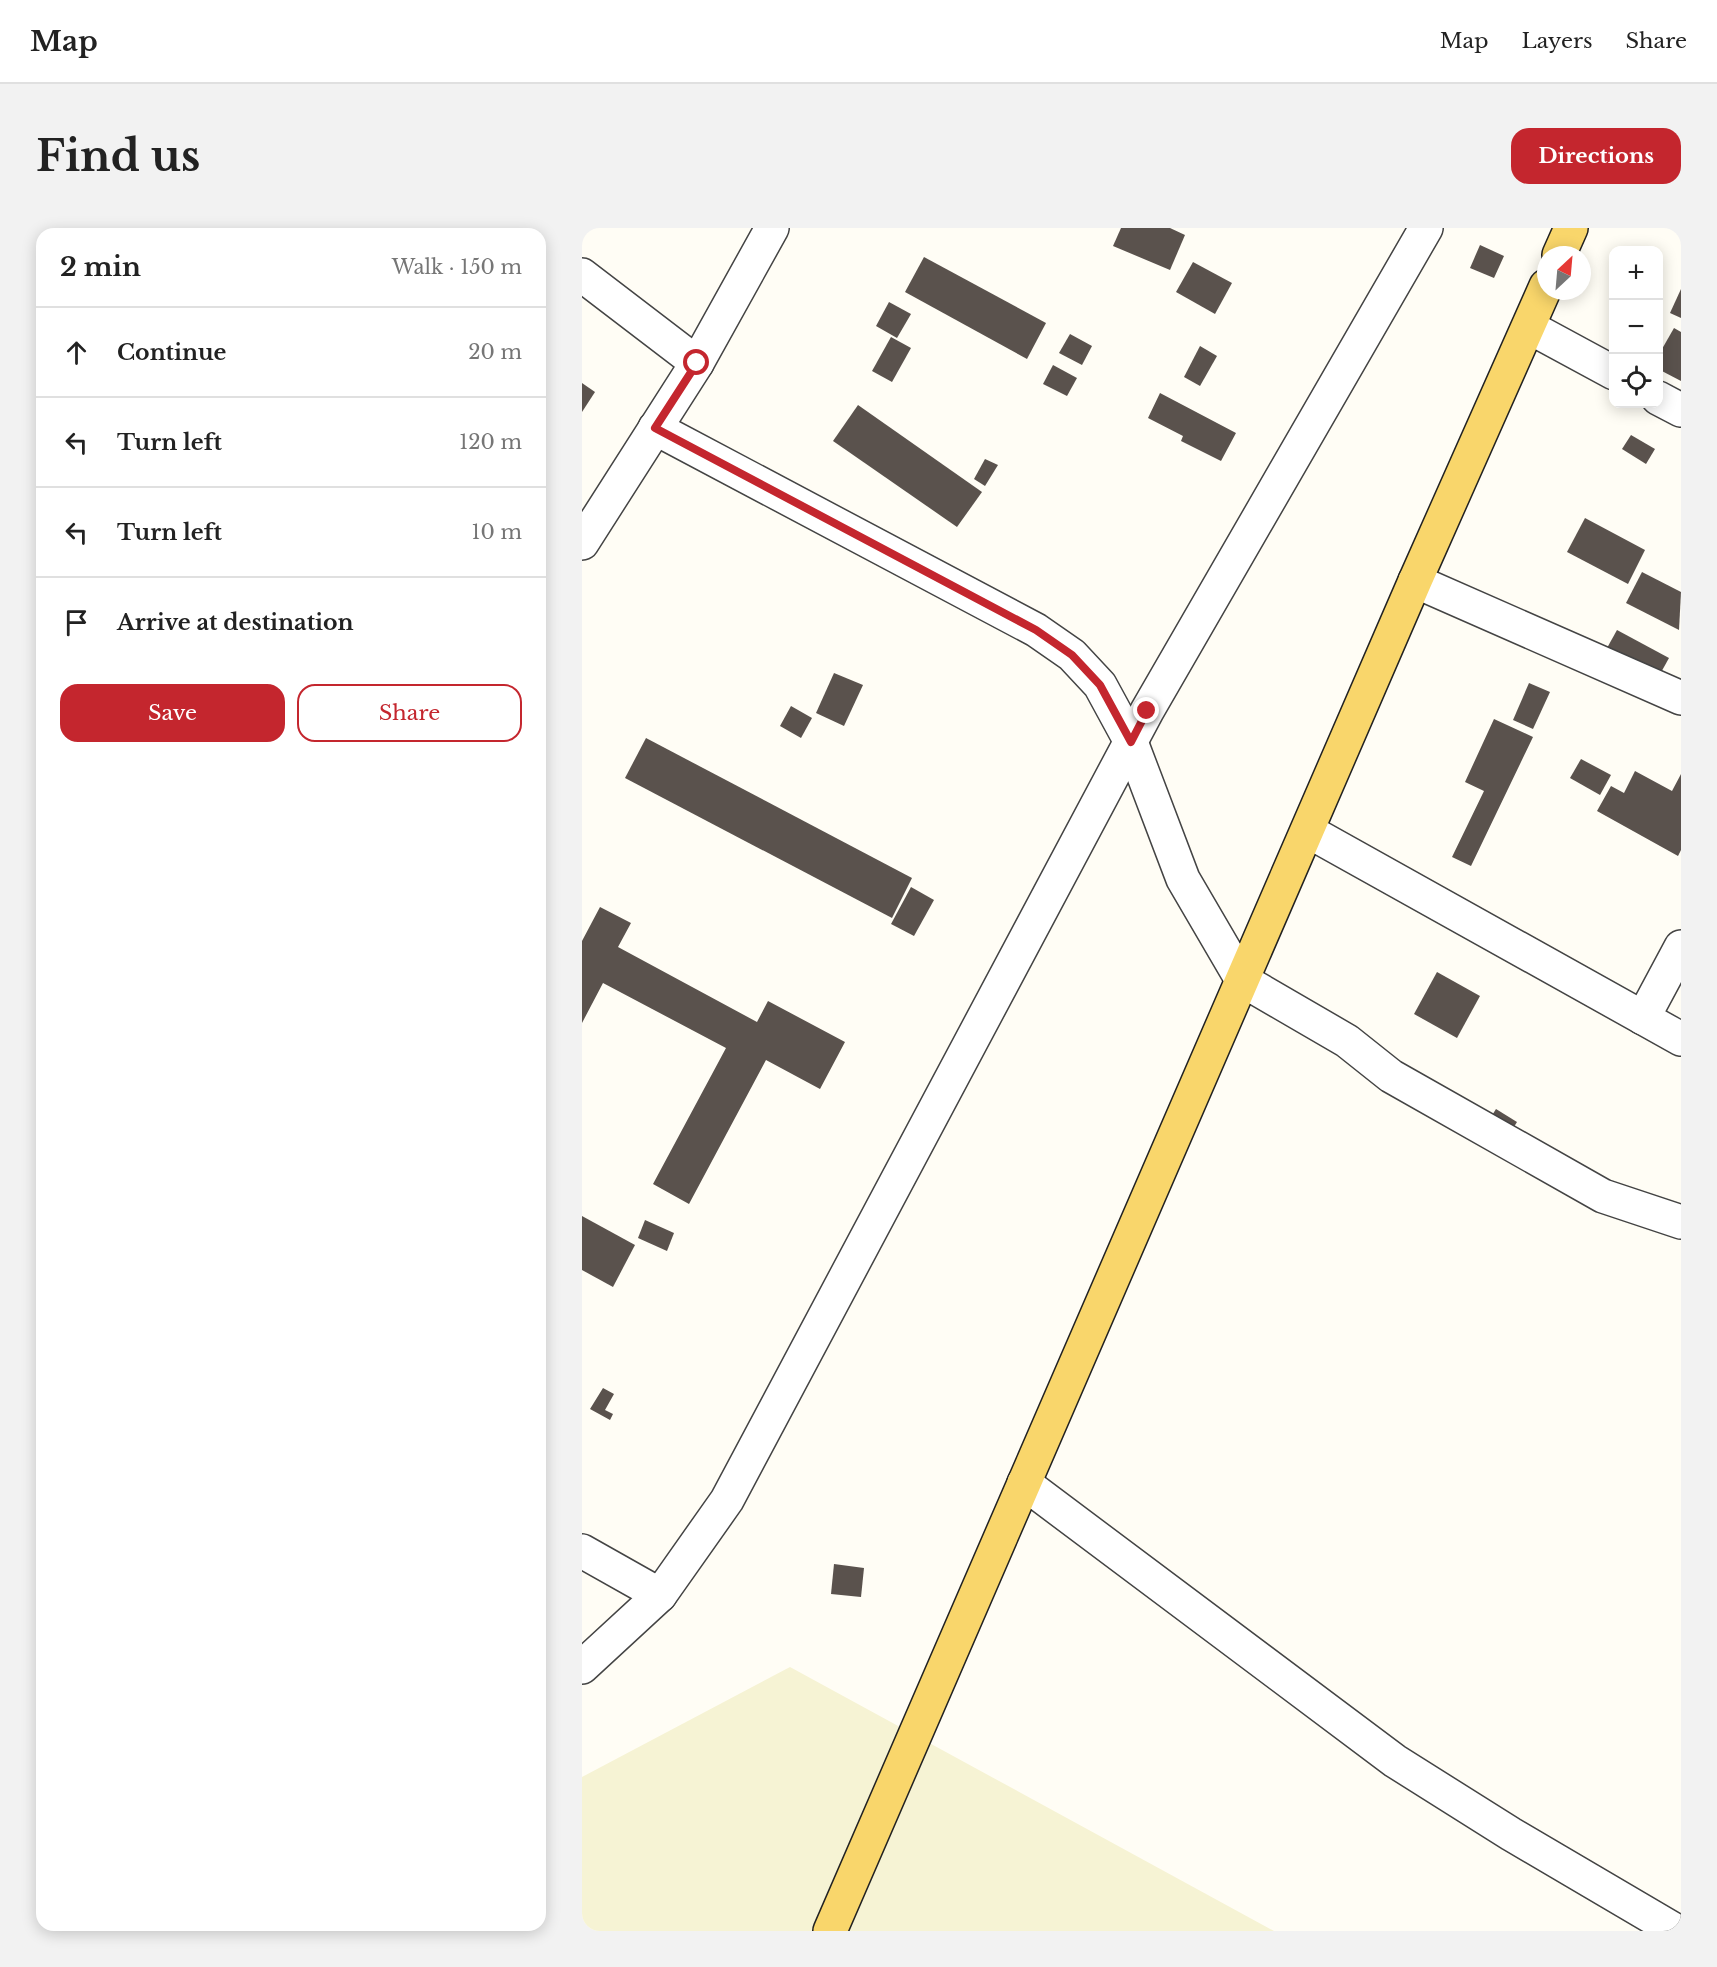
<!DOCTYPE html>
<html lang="en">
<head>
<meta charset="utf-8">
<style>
  :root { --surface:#fff; --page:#f2f2f2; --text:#222; --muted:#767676; --line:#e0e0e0; --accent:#c4262e }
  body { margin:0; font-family:"Libre Baskerville",serif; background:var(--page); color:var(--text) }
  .controls { position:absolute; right:18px; top:18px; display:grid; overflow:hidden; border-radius:12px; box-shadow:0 3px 15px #0003 }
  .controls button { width:54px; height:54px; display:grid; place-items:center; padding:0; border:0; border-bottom:2px solid var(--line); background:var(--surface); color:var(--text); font:30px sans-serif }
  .compass { position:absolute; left:955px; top:18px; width:54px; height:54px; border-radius:50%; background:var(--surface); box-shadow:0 3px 15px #0003; rotate:26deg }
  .stop { position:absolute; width:18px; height:18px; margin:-14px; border:4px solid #c4262e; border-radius:50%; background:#fff }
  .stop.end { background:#c4262e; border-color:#fff; box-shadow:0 2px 6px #0008 }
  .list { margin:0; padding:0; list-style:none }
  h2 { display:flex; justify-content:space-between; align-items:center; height:78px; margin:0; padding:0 24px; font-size:26px }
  h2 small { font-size:20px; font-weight:400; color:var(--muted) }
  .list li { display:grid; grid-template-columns:39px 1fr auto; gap:18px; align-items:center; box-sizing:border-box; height:90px; padding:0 24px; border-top:2px solid var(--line) }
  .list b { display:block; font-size:22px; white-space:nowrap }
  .list em { font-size:20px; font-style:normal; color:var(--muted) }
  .actions { display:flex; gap:12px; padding:18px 24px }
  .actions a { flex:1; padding:14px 0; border:2px solid var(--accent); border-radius:18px; text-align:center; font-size:21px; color:var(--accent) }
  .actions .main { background:var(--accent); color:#fff }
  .icon { flex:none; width:33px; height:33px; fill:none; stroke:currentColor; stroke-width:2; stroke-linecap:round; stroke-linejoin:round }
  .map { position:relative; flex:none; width:1099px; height:1703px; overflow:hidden; border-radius:18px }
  header { display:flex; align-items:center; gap:36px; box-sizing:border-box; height:84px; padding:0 30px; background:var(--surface); border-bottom:2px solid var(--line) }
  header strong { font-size:28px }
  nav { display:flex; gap:33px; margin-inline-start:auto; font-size:21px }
  .intro { display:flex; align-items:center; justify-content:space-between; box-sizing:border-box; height:144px; padding:0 36px }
  h1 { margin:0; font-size:42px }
  .button { padding:15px 27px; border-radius:18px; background:var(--accent); color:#fff; font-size:21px; font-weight:700 }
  main { display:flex; gap:36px; padding:0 36px }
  aside { flex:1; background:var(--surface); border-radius:18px; box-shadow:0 3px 15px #0003 }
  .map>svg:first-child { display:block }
</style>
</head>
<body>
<header>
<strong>Map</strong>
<nav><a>Map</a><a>Layers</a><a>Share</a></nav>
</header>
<div class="intro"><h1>Find us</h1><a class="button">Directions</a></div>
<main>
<aside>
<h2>2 min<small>Walk · 150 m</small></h2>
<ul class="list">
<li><svg class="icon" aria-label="ahead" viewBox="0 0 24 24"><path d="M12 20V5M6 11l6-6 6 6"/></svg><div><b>Continue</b></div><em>20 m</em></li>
<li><svg class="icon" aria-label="left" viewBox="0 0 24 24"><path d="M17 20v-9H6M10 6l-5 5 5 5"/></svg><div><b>Turn left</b></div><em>120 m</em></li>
<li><svg class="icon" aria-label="left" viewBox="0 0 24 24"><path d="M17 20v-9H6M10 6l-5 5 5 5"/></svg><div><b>Turn left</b></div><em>10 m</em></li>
<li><svg class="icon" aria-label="arrive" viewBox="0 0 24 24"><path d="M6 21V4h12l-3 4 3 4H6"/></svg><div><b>Arrive at destination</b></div></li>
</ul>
<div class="actions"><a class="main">Save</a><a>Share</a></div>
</aside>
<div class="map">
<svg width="1099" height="1703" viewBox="0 0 1099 1703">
  <rect width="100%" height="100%" fill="#fffdf5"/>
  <!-- farmland -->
  <polygon fill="#f6f3d4" points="208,1439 692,1703 0,1703 0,1549"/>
  <!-- building -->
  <g fill="#5a524d">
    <polygon points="539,0 588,0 603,7 588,42 531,18"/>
    <polygon points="898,17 922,28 912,50 888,40"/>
    <polygon points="342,29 464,95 445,131 323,64"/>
    <polygon points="611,34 650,55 633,86 594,64"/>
    <polygon points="1099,61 1099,90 1088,85"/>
    <polygon points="307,74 329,86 315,110 294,98"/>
    <polygon points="1092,100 1099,104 1099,153 1076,141 1076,128"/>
    <polygon points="488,106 510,118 500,137 477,125"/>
    <polygon points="309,109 329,120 310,154 290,143"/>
    <polygon points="618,118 635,128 618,158 602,149"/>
    <polygon points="471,137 495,150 485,168 461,156"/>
    <polygon points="0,155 13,164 0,184"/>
    <polygon points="578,165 654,205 639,233 599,213 601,208 566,190"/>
    <polygon points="276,177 400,264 375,299 251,213"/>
    <polygon points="1049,207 1073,221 1064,236 1040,221"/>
    <polygon points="403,231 416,237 403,258 392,251"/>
    <polygon points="1003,290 1063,322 1046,356 985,324"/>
    <polygon points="1060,344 1099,364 1097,402 1044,375"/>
    <polygon points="1035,402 1087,430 1077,448 1025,420"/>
    <polygon points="252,445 281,457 262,498 234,485"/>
    <polygon points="947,455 968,464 951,501 931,492"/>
    <polygon points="209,478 230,490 219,510 198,498"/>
    <polygon points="912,491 951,509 889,638 870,629 902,563 883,554"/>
    <polygon points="64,510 330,650 310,690 43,550"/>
    <polygon points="999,531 1029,547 1018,567 988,550"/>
    <polygon points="1053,543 1090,563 1099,546 1099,622 1096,628 1015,583 1029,558 1042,565"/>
    <polygon points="329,659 352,672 332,708 309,696"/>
    <polygon points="18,679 49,695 36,719 175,794 186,773 263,814 238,861 184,832 107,976 71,956 144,820 21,755 0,795 0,713"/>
    <polygon points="855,744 898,768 875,810 832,786"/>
    <polygon points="914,881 935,894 925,910 904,897"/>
    <polygon points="0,988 53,1017 31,1059 0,1042"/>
    <polygon points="63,992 92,1005 85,1023 56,1010"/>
    <polygon points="21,1160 32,1166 23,1182 31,1186 28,1192 8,1181"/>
    <polygon points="252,1336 282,1340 279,1369 249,1366"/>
  </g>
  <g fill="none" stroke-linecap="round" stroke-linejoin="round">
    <!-- minor casing -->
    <g stroke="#444" stroke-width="36">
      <g id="minor">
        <polyline points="0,47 115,135"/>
        <polyline points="947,99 1032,145"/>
        <polyline points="1076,170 1099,182"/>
        <polyline points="73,200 454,402 490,427 518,457 549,514 601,651 660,752 765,813 809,848 1021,968 1099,994"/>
        <polyline points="0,315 115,135 190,0"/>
        <polyline points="833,353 1099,470"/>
        <polyline points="726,603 1099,811"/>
        <polyline points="1061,790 1099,719"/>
        <polyline points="442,1255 813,1533 929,1606 1094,1703"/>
        <polyline points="0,1323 78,1367"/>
        <polyline points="0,1439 78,1367 145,1272 565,483 844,0"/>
      </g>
    </g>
    <!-- primary casing -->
    <g stroke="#222" stroke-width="36">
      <g id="primary">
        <polyline points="977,27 989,0"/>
        <polyline points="248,1703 833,353 964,58"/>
      </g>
    </g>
    <!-- minor -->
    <use href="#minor" stroke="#fff" stroke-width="33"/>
    <!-- primary -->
    <use href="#primary" stroke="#f9d66b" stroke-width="33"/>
  </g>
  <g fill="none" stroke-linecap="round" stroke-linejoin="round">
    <!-- route -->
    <polyline stroke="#c4262e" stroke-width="8" points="115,135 73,200 454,402 490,427 518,457 549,514 565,483"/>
  </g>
</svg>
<div class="controls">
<button>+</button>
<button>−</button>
<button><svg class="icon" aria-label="locate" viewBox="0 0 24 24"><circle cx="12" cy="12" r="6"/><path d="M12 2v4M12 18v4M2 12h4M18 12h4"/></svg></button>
</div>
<svg class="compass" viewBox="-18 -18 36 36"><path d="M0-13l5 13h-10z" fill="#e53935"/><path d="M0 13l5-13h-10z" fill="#767676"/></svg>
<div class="stop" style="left:115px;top:135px"></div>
<div class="stop end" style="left:565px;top:483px"></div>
</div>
</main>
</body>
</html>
